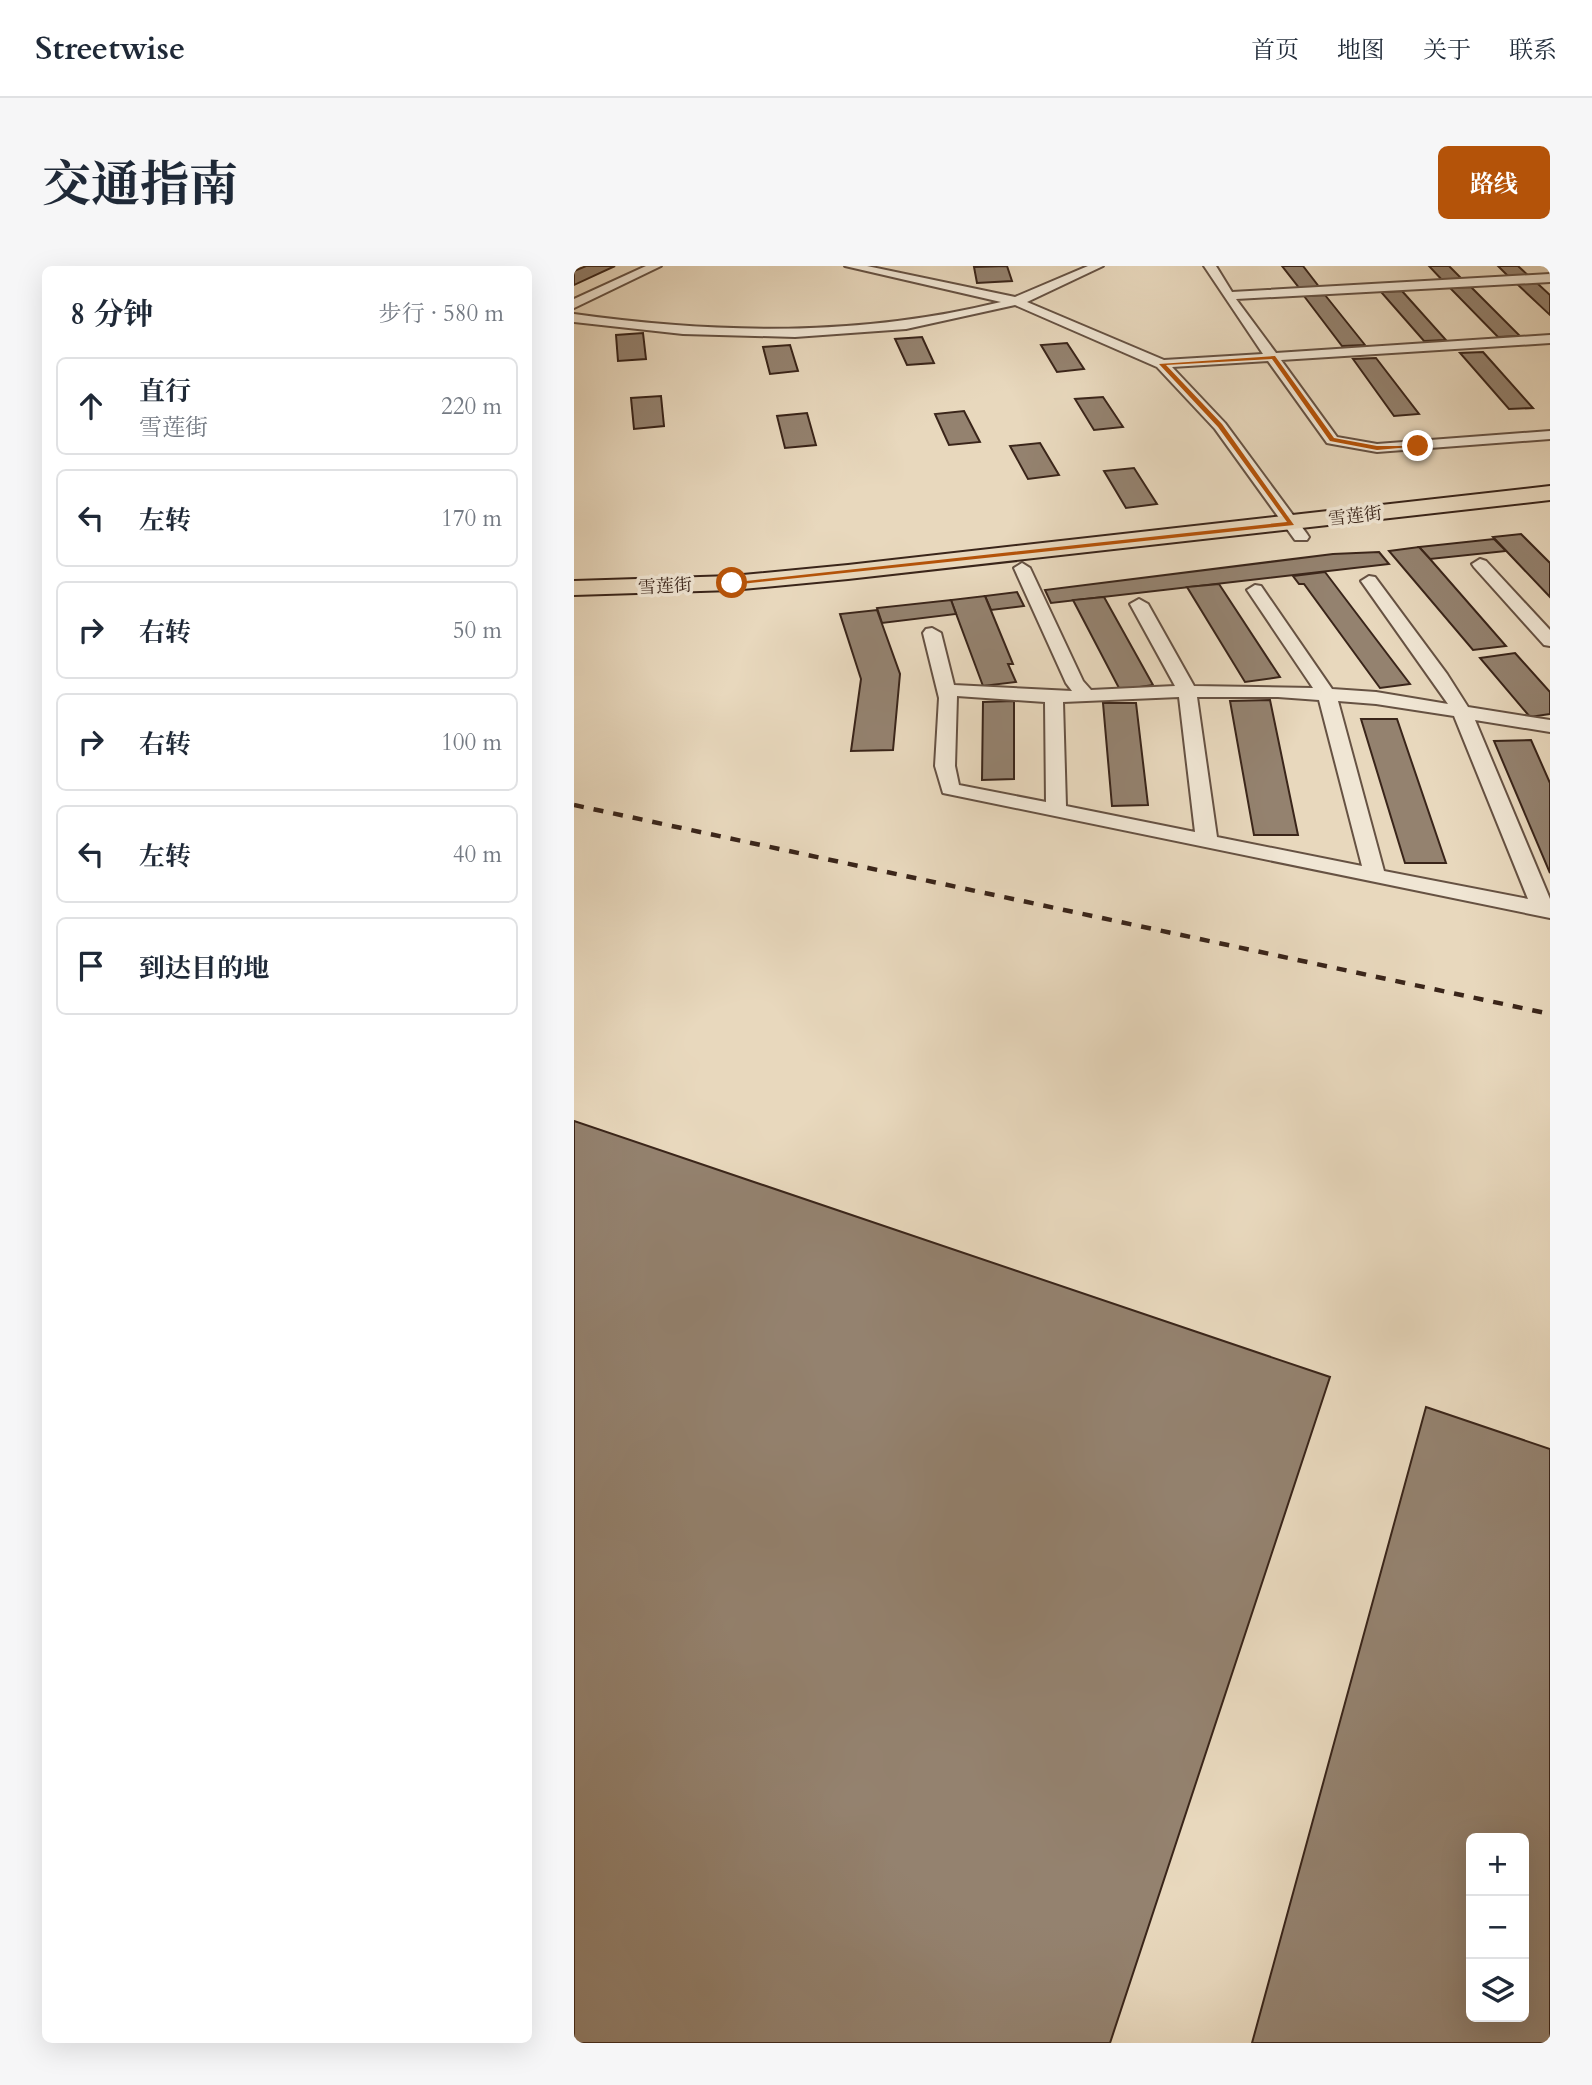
<!DOCTYPE html>
<html lang="zh">
<head>
<meta charset="utf-8">
<style>
  :root { --surface:#fff; --page:#f6f6f7; --text:#1f2937; --muted:#747a83; --line:#e0e1e3; --accent:#b45309 }
  body { margin:0; font-family:Cardo,"Noto Serif SC",serif; background:var(--page); color:var(--text) }
  .controls { position:absolute; right:21px; bottom:21px; display:grid; overflow:hidden; border-radius:10px; box-shadow:0 7px 28px #0002 }
  .controls button { width:63px; height:63px; display:grid; place-items:center; padding:0; border:0; border-bottom:2px solid var(--line); background:var(--surface); color:var(--text); font:35px sans-serif }
  .stop { position:absolute; width:21px; height:21px; margin:-16px; border:5px solid #b45309; border-radius:50%; background:#fff }
  .stop.end { background:#b45309; border-color:#fff; box-shadow:0 2px 7px #0008 }
  .list { margin:0; padding:0; list-style:none }
  h2 { display:flex; justify-content:space-between; align-items:center; height:91px; margin:0; padding:0 28px; font-size:30px }
  h2 small { font-size:23px; font-weight:400; color:var(--muted) }
  .list li { display:grid; grid-template-columns:46px 1fr auto; gap:21px; align-items:center; box-sizing:border-box; height:98px; margin:0 14px 14px; padding:0 14px; border:2px solid var(--line); border-radius:10px }
  .list b { display:block; font-size:26px; white-space:nowrap }
  .list p { margin:0; font-size:23px; white-space:nowrap; color:var(--muted) }
  .list em { font-size:23px; font-style:normal; color:var(--muted) }
  .icon { flex:none; width:38px; height:38px; fill:none; stroke:currentColor; stroke-width:2; stroke-linecap:round; stroke-linejoin:round }
  .map { position:relative; flex:none; width:976px; height:1777px; overflow:hidden; border-radius:10px }
  header { display:flex; align-items:center; gap:42px; box-sizing:border-box; height:98px; padding:0 35px; background:var(--surface); border-bottom:2px solid var(--line) }
  header strong { font-size:33px }
  nav { display:flex; gap:38px; margin-inline-start:auto; font-size:24px }
  .intro { display:flex; align-items:center; justify-content:space-between; box-sizing:border-box; height:168px; padding:0 42px }
  h1 { margin:0; font-size:49px }
  .button { padding:18px 32px; border-radius:10px; background:var(--accent); color:#fff; font-size:24px; font-weight:700 }
  main { display:flex; gap:42px; padding:0 42px }
  aside { flex:1; background:var(--surface); border-radius:10px; box-shadow:0 7px 28px #0002 }
  .map>svg:first-child { display:block }
</style>
</head>
<body>
<header>
<strong>Streetwise</strong>
<nav><a>首页</a><a>地图</a><a>关于</a><a>联系</a></nav>
</header>
<div class="intro"><h1>交通指南</h1><a class="button">路线</a></div>
<main>
<aside>
<h2>8 分钟<small>步行 · 580 m</small></h2>
<ul class="list">
<li><svg class="icon" aria-label="ahead" viewBox="0 0 24 24"><path d="M12 20V5M6 11l6-6 6 6"/></svg><div><b>直行</b><p>雪莲街</p></div><em>220 m</em></li>
<li><svg class="icon" aria-label="left" viewBox="0 0 24 24"><path d="M17 20v-9H6M10 6l-5 5 5 5"/></svg><div><b>左转</b></div><em>170 m</em></li>
<li><svg class="icon" aria-label="right" viewBox="0 0 24 24"><path d="M7 20v-9h11M14 6l5 5-5 5"/></svg><div><b>右转</b></div><em>50 m</em></li>
<li><svg class="icon" aria-label="right" viewBox="0 0 24 24"><path d="M7 20v-9h11M14 6l5 5-5 5"/></svg><div><b>右转</b></div><em>100 m</em></li>
<li><svg class="icon" aria-label="left" viewBox="0 0 24 24"><path d="M17 20v-9H6M10 6l-5 5 5 5"/></svg><div><b>左转</b></div><em>40 m</em></li>
<li><svg class="icon" aria-label="arrive" viewBox="0 0 24 24"><path d="M6 21V4h12l-3 4 3 4H6"/></svg><div><b>到达目的地</b></div></li>
</ul>
</aside>
<div class="map">
<svg width="976" height="1777" viewBox="0 0 976 1777">
  <rect width="100%" height="100%" fill="#e8d8bd"/>
  <filter id="stains"><feTurbulence type="fractalNoise" baseFrequency=".00286" numOctaves="4"/><feColorMatrix values="0 0 0 0 .2 0 0 0 0 .09 0 0 0 0 .02 0 0 0 .5 -.17"/></filter>
  <radialGradient id="worn" r=".72"><stop offset=".6" stop-color="#630" stop-opacity="0"/><stop offset="1" stop-color="#630" stop-opacity=".3"/></radialGradient>
  <!-- building -->
  <g fill="#94826f" stroke="#3a251a" stroke-width="2" fill-rule="evenodd">
    <polygon points="12,0 41,0 0,19 0,5"/>
    <polygon points="433,0 438,15 403,17 400,1"/>
    <polygon points="708,0 729,0 746,22 726,23"/>
    <polygon points="855,0 875,0 889,14 869,15"/>
    <polygon points="924,0 944,0 956,11 936,12"/>
    <polygon points="963,17 976,29 976,49 943,18"/>
    <polygon points="897,21 946,70 924,71 876,22"/>
    <polygon points="828,25 872,74 850,75 807,26"/>
    <polygon points="751,29 791,79 768,80 730,30"/>
    <polygon points="69,67 72,93 44,95 42,69"/>
    <polygon points="348,71 360,97 333,99 321,73"/>
    <polygon points="493,77 510,103 483,106 467,79"/>
    <polygon points="216,79 224,105 196,108 189,81"/>
    <polygon points="909,86 959,142 935,143 886,87"/>
    <polygon points="802,92 845,148 820,150 779,93"/>
    <polygon points="87,130 90,160 60,163 57,132"/>
    <polygon points="529,131 549,161 520,164 501,133"/>
    <polygon points="390,145 406,176 375,179 361,148"/>
    <polygon points="233,147 242,179 211,182 203,150"/>
    <polygon points="466,177 485,209 454,213 436,180"/>
    <polygon points="560,202 583,238 552,242 530,205"/>
    <polygon points="947,268 976,297 976,331 919,271"/>
    <polygon points="920,273 932,285 856,293 845,281"/>
    <polygon points="845,281 856,293 932,380 899,384 815,285"/>
    <polygon points="805,286 815,298 477,337 471,324 759,288"/>
    <polygon points="751,306 836,418 806,422 730,318 725,318 719,310"/>
    <polygon points="645,318 706,411 671,416 613,321"/>
    <polygon points="443,326 450,340 417,344 411,330"/>
    <polygon points="411,330 439,398 434,398 442,416 409,420 377,334"/>
    <polygon points="530,331 579,419 546,424 499,334"/>
    <polygon points="377,334 382,348 308,357 303,342"/>
    <polygon points="303,344 326,408 319,484 277,485 287,413 266,348"/>
    <polygon points="941,387 976,426 976,448 956,451 906,392"/>
    <polygon points="696,434 724,569 680,569 656,435"/>
    <polygon points="440,435 440,513 408,514 409,436"/>
    <polygon points="529,437 562,437 574,539 538,540"/>
    <polygon points="787,453 823,453 872,597 831,597"/>
    <polygon points="957,474 976,517 976,607 920,475"/>
    <polygon points="0,855 756,1111 536,1777 0,1777"/>
    <path d="M852 1141 976 1183V1777H678ZM897 1572H950V1751H897Z"/>
  </g>
  <g fill="none" stroke-linecap="round" stroke-linejoin="round">
    <!-- street casing -->
    <g stroke="#665243" stroke-width="4">
      <g id="street">
        <polygon points="72,0 87,0 0,42 0,33"/>
        <path d="M271 0H293L441 31 514 0H529L453 36 590 94 689 88 630 0H642L658 26 976 8V16L662 33 702 87 976 69V77L707 94 763 171 803 178 976 165V173L803 186 758 178 753 177 694 95 598 101 651 157 733 268 735 271 733 274H721L641 163 583 101 441 39 332 63 221 71 109 68 0 56V48C144 68 285 71 427 36Z"/>
        <polygon points="906,293 912,295 976,364 976,380 970,379 900,301 898,298"/>
        <path d="M448 297 456 302 509 415 517 424 601 420 556 338 565 333 574 338 620 420 739 422 673 324 681 319 687 320 758 423 802 426 874 438 787 315 795 310 801 311 873 408 894 441 976 454V466L901 454 976 633V652L369 527 361 500 365 432 349 367 352 363 358 362 367 367 380 419 498 425 492 417 440 302ZM383 430 471 436 472 536 385 519 381 500ZM605 431 621 566 492 540 489 436ZM623 431H704L745 434 788 600 643 571ZM764 435 802 438 880 450 954 633 810 605Z"/>
      </g>
    </g>
    <!-- primary casing -->
    <g stroke="#3a251a" stroke-width="4">
      <polygon id="primary" points="976,220 976,234 274,313 158,324 0,329 0,315 158,310 274,299"/>
    </g>
    <!-- street -->
    <use href="#street" fill="#f0e6d4" fill-rule="evenodd"/>
    <!-- primary -->
    <use href="#primary" fill="#e8d8bd" fill-rule="evenodd"/>
    <!-- rail -->
    <polyline stroke="#3a251a" stroke-width="4.5" stroke-dasharray="10 10" stroke-linecap="butt" points="0,539 976,748"/>
  </g>
  <!-- route -->
  <polygon fill="#b45309" points="701,90 760,172 803,180 847,180 803,184 756,175 698,93 592,99 648,158 720,259 158,319 154,317 713,256 644,161 585,98"/>
  <g text-anchor="middle" stroke-width="7" stroke-linejoin="round" paint-order="stroke">
    <!-- far-street labels -->
    <g font-size="18" fill="#3a251a" stroke="#f0e6d4">
      <text transform="translate(781 250) rotate(-7)" y="6">雪莲街</text>
      <text transform="translate(91 320) rotate(-3)" y="6">雪莲街</text>
    </g>
  </g>
  <rect width="100%" height="100%" filter="url(#stains)"/>
  <rect width="100%" height="100%" fill="url(#worn)"/>
</svg>
<div class="controls">
<button>+</button>
<button>−</button>
<button><svg class="icon" aria-label="layers" viewBox="0 0 24 24"><path d="M12 4l9 5-9 5-9-5zM3 14l9 5 9-5"/></svg></button>
</div>
<div class="stop" style="left:158px;top:317px"></div>
<div class="stop end" style="left:844px;top:180px"></div>
</div>
</main>
</body>
</html>
